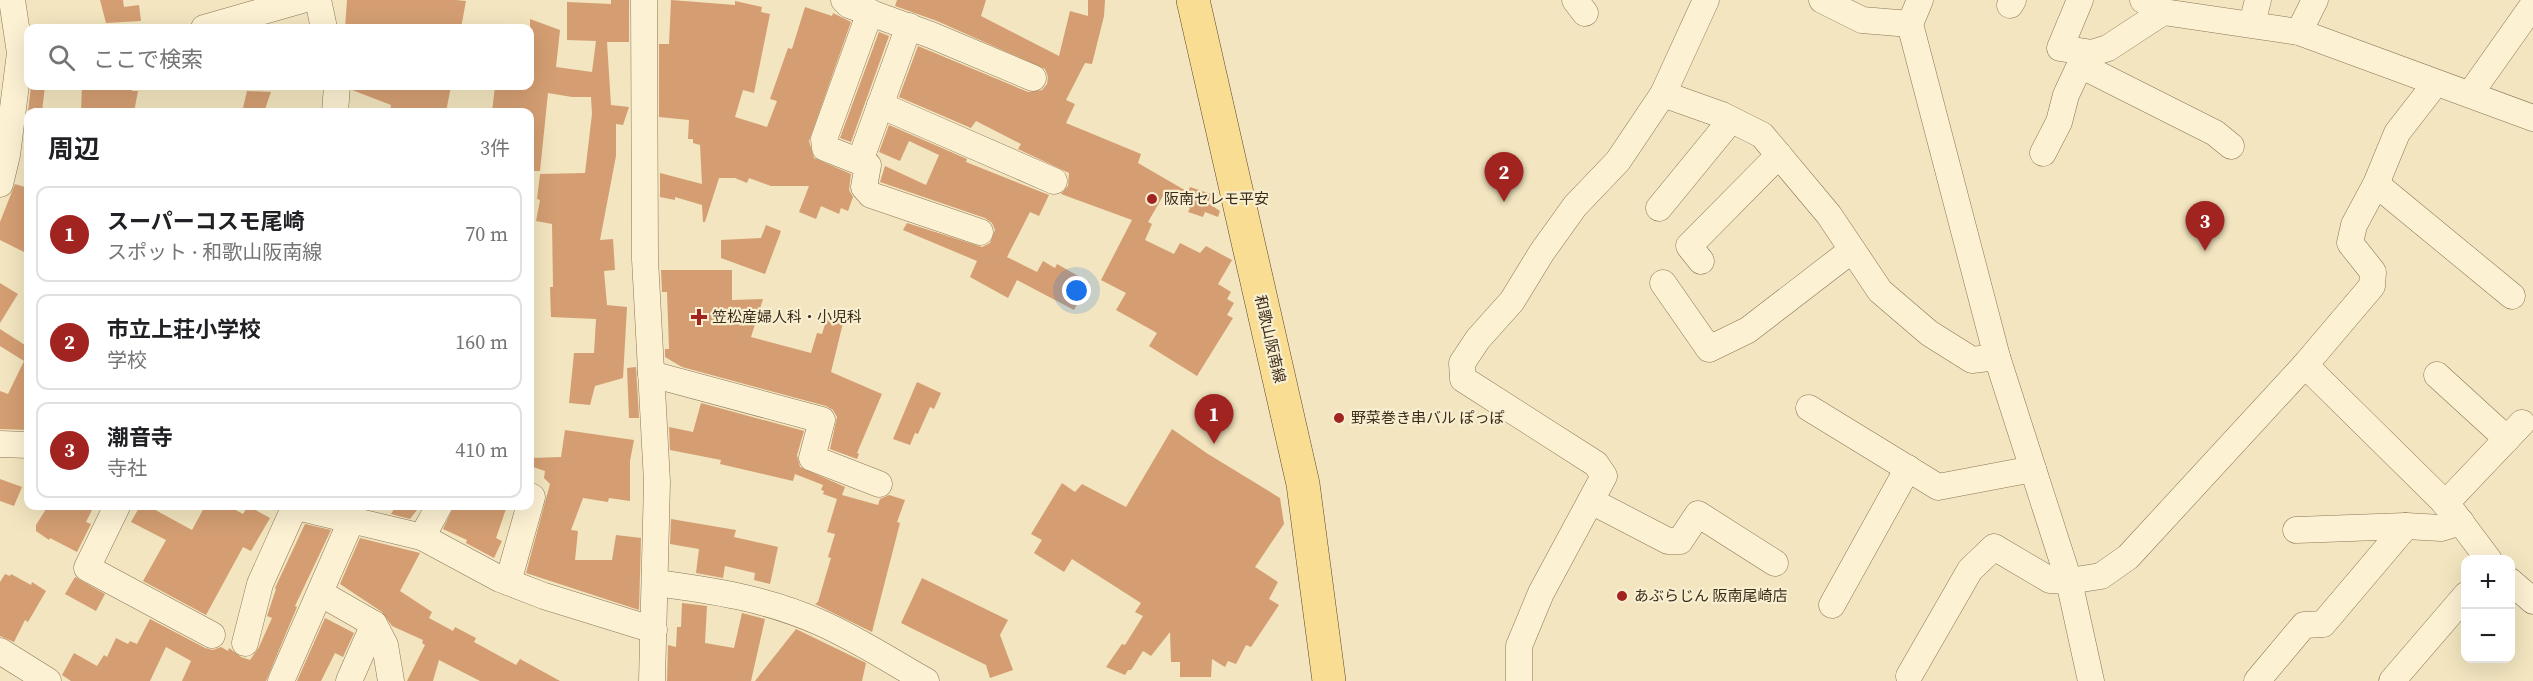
<!DOCTYPE html>
<html lang="ja">
<head>
<meta charset="utf-8">
<style>
  :root { --surface:#fff; --page:#f2f2f2; --text:#202124; --muted:#757577; --line:#e0e0e0; --accent:#a12420 }
  body { margin:0; font-family:"Source Serif 4","Noto Sans JP",serif; background:var(--page); color:var(--text) }
  .controls { position:absolute; right:18px; bottom:18px; display:grid; overflow:hidden; border-radius:12px; box-shadow:0 6px 24px #0002 }
  .controls button { width:54px; height:54px; display:grid; place-items:center; padding:0; border:0; border-bottom:2px solid var(--line); background:var(--surface); color:var(--text); font:30px sans-serif }
  .you { position:absolute; left:1077px; top:291px; width:21px; height:21px; margin:-15px; border:4px solid #fff; border-radius:50%; background:#1a73e8; box-shadow:0 0 0 9px #1a73e833 }
  .badge { display:grid; place-items:center; width:39px; height:39px; border-radius:50%; background:var(--accent); color:#fff; font-size:20px; font-weight:700 }
  .pin { position:absolute; translate:-50% -50px; filter:drop-shadow(0 2px 3px #0008) }
  .pin::after { content:''; position:absolute; top:32px; width:21px; height:18px; background:inherit; clip-path:polygon(0 0,100% 0,50% 100%) }
  .list { margin:0; padding:0; list-style:none }
  h2 { display:flex; justify-content:space-between; align-items:center; height:78px; margin:0; padding:0 24px; font-size:26px }
  h2 small { font-size:20px; font-weight:400; color:var(--muted) }
  .list li { display:grid; grid-template-columns:39px 1fr auto; gap:18px; align-items:center; box-sizing:border-box; height:96px; margin:0 12px 12px; padding:0 12px; border:2px solid var(--line); border-radius:12px }
  .list b { display:block; font-size:22px; white-space:nowrap }
  .list p { margin:0; font-size:20px; white-space:nowrap; color:var(--muted) }
  .list em { font-size:20px; font-style:normal; color:var(--muted) }
  .icon { flex:none; width:33px; height:33px; fill:none; stroke:currentColor; stroke-width:2; stroke-linecap:round; stroke-linejoin:round }
  .map { position:relative; flex:none; width:2533px; height:681px; overflow:hidden }
  .search { position:absolute; background:var(--surface); box-shadow:0 6px 24px #0002; left:24px; top:24px; width:510px; height:66px; display:flex; align-items:center; gap:15px; box-sizing:border-box; padding:0 21px; border-radius:12px; color:var(--muted); font-size:22px }
  .panel { position:absolute; background:var(--surface); box-shadow:0 6px 24px #0002; left:24px; top:108px; width:510px; height:402px; border-radius:12px }
  .map>svg:first-child { display:block }
</style>
</head>
<body>
<div class="map">
<svg width="2533" height="681" viewBox="0 0 2533 681">
  <rect width="100%" height="100%" fill="#f2e5bf"/>
  <!-- building -->
  <g fill="#d49e72">
    <polygon points="100,0 123,0 124,7 139,5 141,21 106,23"/>
    <polygon points="347,0 456,0 466,1 461,28 345,28"/>
    <polygon points="611,0 629,0 629,42 607,42 611,105 629,107 623,125 616,124 616,156 600,240 613,239 615,270 604,271 607,305 627,307 623,378 595,386 590,405 569,403 574,353 594,353 596,319 551,317 550,287 553,287 552,224 536,221 540,200 537,199 540,174 585,173 592,114 591,97 572,97 548,93 540,171 530,171 530,112 492,112 495,86 530,86 530,19 560,30 556,67 592,72 596,41 567,40 567,2 611,4"/>
    <polygon points="671,0 735,5 735,1 762,7 761,12 770,14 754,93 743,90 735,117 767,127 777,101 770,99 788,48 792,49 805,7 832,16 833,13 851,22 809,141 814,158 851,174 849,190 853,197 848,211 841,208 839,214 821,206 816,219 799,212 809,186 771,186 749,178 747,183 735,178 719,178 705,222 703,222 702,205 675,197 675,200 660,197 660,173 702,184 700,145 693,143 693,139 688,139 689,120 659,117 659,44 669,44"/>
    <polygon points="897,0 986,0 981,16 1059,56 1070,11 1088,16 1088,0 1105,0 1104,16 1092,64 1085,63 1066,100 1075,104 1066,123 1141,154 1138,163 1188,192 1190,187 1211,194 1208,203 1220,211 1218,217 1205,212 1203,217 1188,212 1190,208 1163,196 1148,222 1152,224 1145,240 1174,254 1180,243 1200,253 1206,246 1232,260 1218,284 1231,292 1227,299 1234,303 1227,315 1233,318 1197,376 1149,346 1157,333 1116,310 1126,293 1101,280 1132,220 1061,194 1068,186 1069,173 1018,149 1021,144 976,121 971,128 899,97 918,46 1028,92 1042,90 1047,84 1048,77 1045,69 937,21 895,6"/>
    <polygon points="879,32 889,36 851,142 840,138"/>
    <polygon points="31,86 45,86 42,112 28,111"/>
    <polygon points="82,86 132,86 132,91 138,91 134,112 102,109 102,112 81,111"/>
    <polygon points="352,87 388,86 402,88 403,86 451,86 446,112 390,112 391,105 352,90"/>
    <polygon points="247,91 271,92 264,112 242,112"/>
    <polygon points="889,125 967,159 966,162 1049,195 1039,216 1030,212 1007,257 1037,272 1043,261 1055,268 1057,264 1089,282 1074,310 1017,280 1008,298 970,277 977,261 903,230 907,223 982,247 990,243 995,230 992,223 985,218 880,182 885,166 926,185 939,155 909,141 900,161 879,152"/>
    <polygon points="15,184 28,188 28,254 0,240 0,222"/>
    <polygon points="766,225 781,231 765,274 721,258 721,240 761,238"/>
    <polygon points="661,270 732,270 732,300 763,299 751,337 811,353 817,333 822,334 827,318 843,323 831,372 882,394 857,453 859,454 857,459 830,449 837,417 833,410 826,406 682,367 665,357 665,349 669,349 667,292 662,292"/>
    <polygon points="0,283 18,294 0,323"/>
    <polygon points="0,329 28,347 28,430 0,429 0,391 8,394 24,361 0,346"/>
    <polygon points="636,367 639,418 629,418 627,368"/>
    <polygon points="917,382 941,393 934,409 930,407 918,434 915,433 910,445 893,439"/>
    <polygon points="701,403 804,431 797,455 800,467 845,487 842,495 878,505 880,499 889,495 905,500 897,522 900,523 872,632 815,604 818,602 831,558 828,557 835,534 827,532 837,499 823,494 824,491 821,490 823,485 795,474 793,481 720,464 721,460 670,450 669,427 693,432"/>
    <polygon points="1172,429 1208,454 1280,498 1284,524 1255,567 1278,582 1269,599 1279,605 1251,647 1246,645 1236,664 1228,661 1225,667 1212,659 1211,677 1180,677 1180,662 1171,662 1170,632 1151,656 1143,651 1131,670 1128,670 1125,675 1106,667 1122,644 1125,645 1143,616 1135,612 1141,603 1072,559 1064,572 1034,553 1042,540 1031,534 1062,483 1075,492 1082,484 1126,507"/>
    <polygon points="565,430 634,440 630,461 630,501 609,498 608,502 583,498 571,530 578,531 575,560 612,560 616,535 641,538 639,610 526,573 550,484 544,478 545,471 530,466 530,458 561,457"/>
    <polygon points="0,479 22,487 14,506 0,501"/>
    <polygon points="48,506 94,506 86,522 91,524 77,552 50,538 49,540 36,531 36,525"/>
    <polygon points="140,506 148,506 192,530 205,506 228,506 243,514 248,506 270,518 251,551 243,547 206,615 143,581 166,540 131,522"/>
    <polygon points="396,506 420,506 410,519 391,514"/>
    <polygon points="454,506 507,506 496,538 502,541 494,558 466,543 467,540 443,529"/>
    <polygon points="671,519 736,530 734,537 778,547 770,584 754,580 755,573 725,566 723,578 696,573 699,549 670,544"/>
    <polygon points="305,524 331,530 295,606 297,607 266,681 182,681 191,661 166,647 150,681 71,681 62,675 74,653 97,666 104,655 107,657 116,638 128,644 130,641 137,644 150,619 205,648 213,650 221,647 228,651 229,648 241,657 250,660 259,647 272,618 267,616 276,589 275,588"/>
    <polygon points="360,538 420,553 400,591 432,612 429,618 453,631 455,627 476,638 474,642 516,665 520,659 560,681 480,681 439,660 433,681 407,681 425,645 422,643 423,640 392,626 382,612 340,584"/>
    <polygon points="5,574 10,576 11,574 31,585 32,582 46,591 28,622 25,620 14,642 0,636 0,582"/>
    <polygon points="75,577 105,594 96,611 65,594"/>
    <polygon points="922,578 1008,620 1000,635 1013,670 990,678 986,665 901,623"/>
    <polygon points="682,603 707,606 705,643 734,648 742,613 765,619 751,681 667,681 668,645 676,647 677,627 681,627"/>
    <polygon points="325,618 354,633 343,657 335,653 321,681 297,681"/>
    <polygon points="796,629 866,663 862,681 755,681"/>
  </g>
  <g fill="none" stroke-linecap="round" stroke-linejoin="round">
    <!-- minor casing -->
    <g stroke="#8c7556" stroke-width="27">
      <g id="minor">
        <polyline points="318,0 324,28"/>
        <polyline points="644,0 645,259 657,482 652,681"/>
        <polyline points="844,0 849,5 931,35 1033,78"/>
        <polyline points="1575,0 1585,13"/>
        <polyline points="1822,0 1862,20 1910,24"/>
        <polyline points="1920,0 1910,24 1997,357 2069,581 2091,681"/>
        <polyline points="2080,0 2060,48 2092,53"/>
        <polyline points="2143,0 2163,12 2299,32 2533,118"/>
        <polyline points="2010,5 2013,0"/>
        <polyline points="870,12 824,139 825,148 868,165 864,187 871,195 980,232"/>
        <polyline points="2252,24 2258,0"/>
        <polyline points="204,28 302,0"/>
        <polyline points="2299,32 2315,0"/>
        <polyline points="2080,65 2215,133 2231,146"/>
        <polyline points="1663,94 1722,115 1762,135 1829,215 1880,291 1929,333 1972,360 1997,357"/>
        <polyline points="2470,94 2533,5"/>
        <polyline points="880,105 1054,181"/>
        <polyline points="335,112 337,86"/>
        <polyline points="2043,153 2059,122 2066,95 2080,65 2092,53 2108,48 2163,12"/>
        <polyline points="860,161 909,26"/>
        <polyline points="0,184 7,155 20,53 12,0"/>
        <polyline points="2376,184 2512,296"/>
        <polyline points="1659,208 1731,120"/>
        <polyline points="1701,261 1689,246 1779,155"/>
        <polyline points="1663,283 1709,349 1748,330 1852,250"/>
        <polyline points="2305,365 2450,508 2489,560"/>
        <polyline points="651,374 822,420 812,458 879,484"/>
        <polyline points="2437,375 2507,439"/>
        <polyline points="1809,408 1938,487 2033,469"/>
        <polyline points="0,444 28,445"/>
        <polyline points="1591,501 1668,541 1680,541 1698,514 1775,563"/>
        <polyline points="2445,504 2522,423"/>
        <polyline points="117,506 87,568 212,635"/>
        <polyline points="293,506 422,537 500,579 544,596 654,630"/>
        <polyline points="2296,530 2406,526 2441,528 2461,522"/>
        <polyline points="422,537 439,506"/>
        <polyline points="2510,581 2533,601"/>
        <polyline points="508,582 532,497 530,496"/>
        <path d="M655 583C712 590 768 599 821 623 857 639 891 661 926 681"/>
        <polyline points="320,593 374,624 349,681"/>
        <polyline points="1832,605 1908,468"/>
        <polyline points="374,624 385,645 391,681"/>
        <polyline points="245,643 260,584 295,506"/>
        <polyline points="0,651 48,681"/>
        <polyline points="1909,676 1970,570 1994,547 2050,580 2069,581 2101,576 2128,557 2305,365 2372,286 2373,272 2350,243 2354,225 2376,184 2397,133 2435,84"/>
        <polyline points="281,681 352,519"/>
        <polyline points="1519,681 1519,646 1541,593 1604,476 1596,464 1463,379 1462,363 1478,339 1512,301 1542,252 1575,206 1618,161 1663,94 1706,0"/>
        <polyline points="2257,681 2304,625 2323,624 2406,526"/>
        <polyline points="2392,681 2466,595"/>
      </g>
    </g>
    <!-- major casing -->
    <g stroke="#5a422b" stroke-width="34">
      <polyline id="major" points="1193,0 1303,484 1329,681"/>
    </g>
    <!-- minor -->
    <use href="#minor" stroke="#fcf1d3" stroke-width="26"/>
    <!-- major -->
    <use href="#major" stroke="#f9dd93" stroke-width="33"/>
  </g>
  <!-- markers -->
  <g fill="#a12420" stroke="#f8eed0" stroke-width="2">
    <circle cx="1152" cy="199" r="6"/>
    <path d="M696 308h6v6h6v6h-6v6h-6v-6h-6v-6h6z"/>
    <circle cx="1339" cy="418" r="6"/>
    <circle cx="1622" cy="596" r="6"/>
  </g>
  <g text-anchor="middle" stroke-width="4.5" stroke-linejoin="round" paint-order="stroke">
    <!-- poi labels -->
    <g font-size="15" fill="#3b2c1c" stroke="#f8eed0" text-anchor="start">
      <text x="1164" y="204">阪南セレモ平安</text>
      <text x="712" y="322">笠松産婦人科・小児科</text>
      <text x="1351" y="423">野菜巻き串バル ぽっぽ</text>
      <text x="1634" y="601">あぶらじん 阪南尾崎店</text>
    </g>
    <!-- street labels -->
    <g font-size="15" fill="#3b2c1c" stroke="#f8eed0">
      <text transform="translate(1270 339) rotate(77)" y="5">和歌山阪南線</text>
    </g>
  </g>
</svg>
<div class="controls">
<button>+</button>
<button>−</button>
</div>
<div class="you"></div>
<div class="pin badge" style="left:1214px;top:444px">1</div>
<div class="pin badge" style="left:1504px;top:202px">2</div>
<div class="pin badge" style="left:2205px;top:251px">3</div>
<div class="search"><svg class="icon" aria-label="search" viewBox="0 0 24 24"><circle cx="10" cy="10" r="6"/><path d="M15 15l6 6"/></svg>ここで検索</div>
<section class="panel">
<h2>周辺<small>3件</small></h2>
<ul class="list">
<li><span class="badge">1</span><div><b>スーパーコスモ尾崎</b><p>スポット · 和歌山阪南線</p></div><em>70 m</em></li>
<li><span class="badge">2</span><div><b>市立上荘小学校</b><p>学校</p></div><em>160 m</em></li>
<li><span class="badge">3</span><div><b>潮音寺</b><p>寺社</p></div><em>410 m</em></li>
</ul>
</section>
</div>
</body>
</html>
